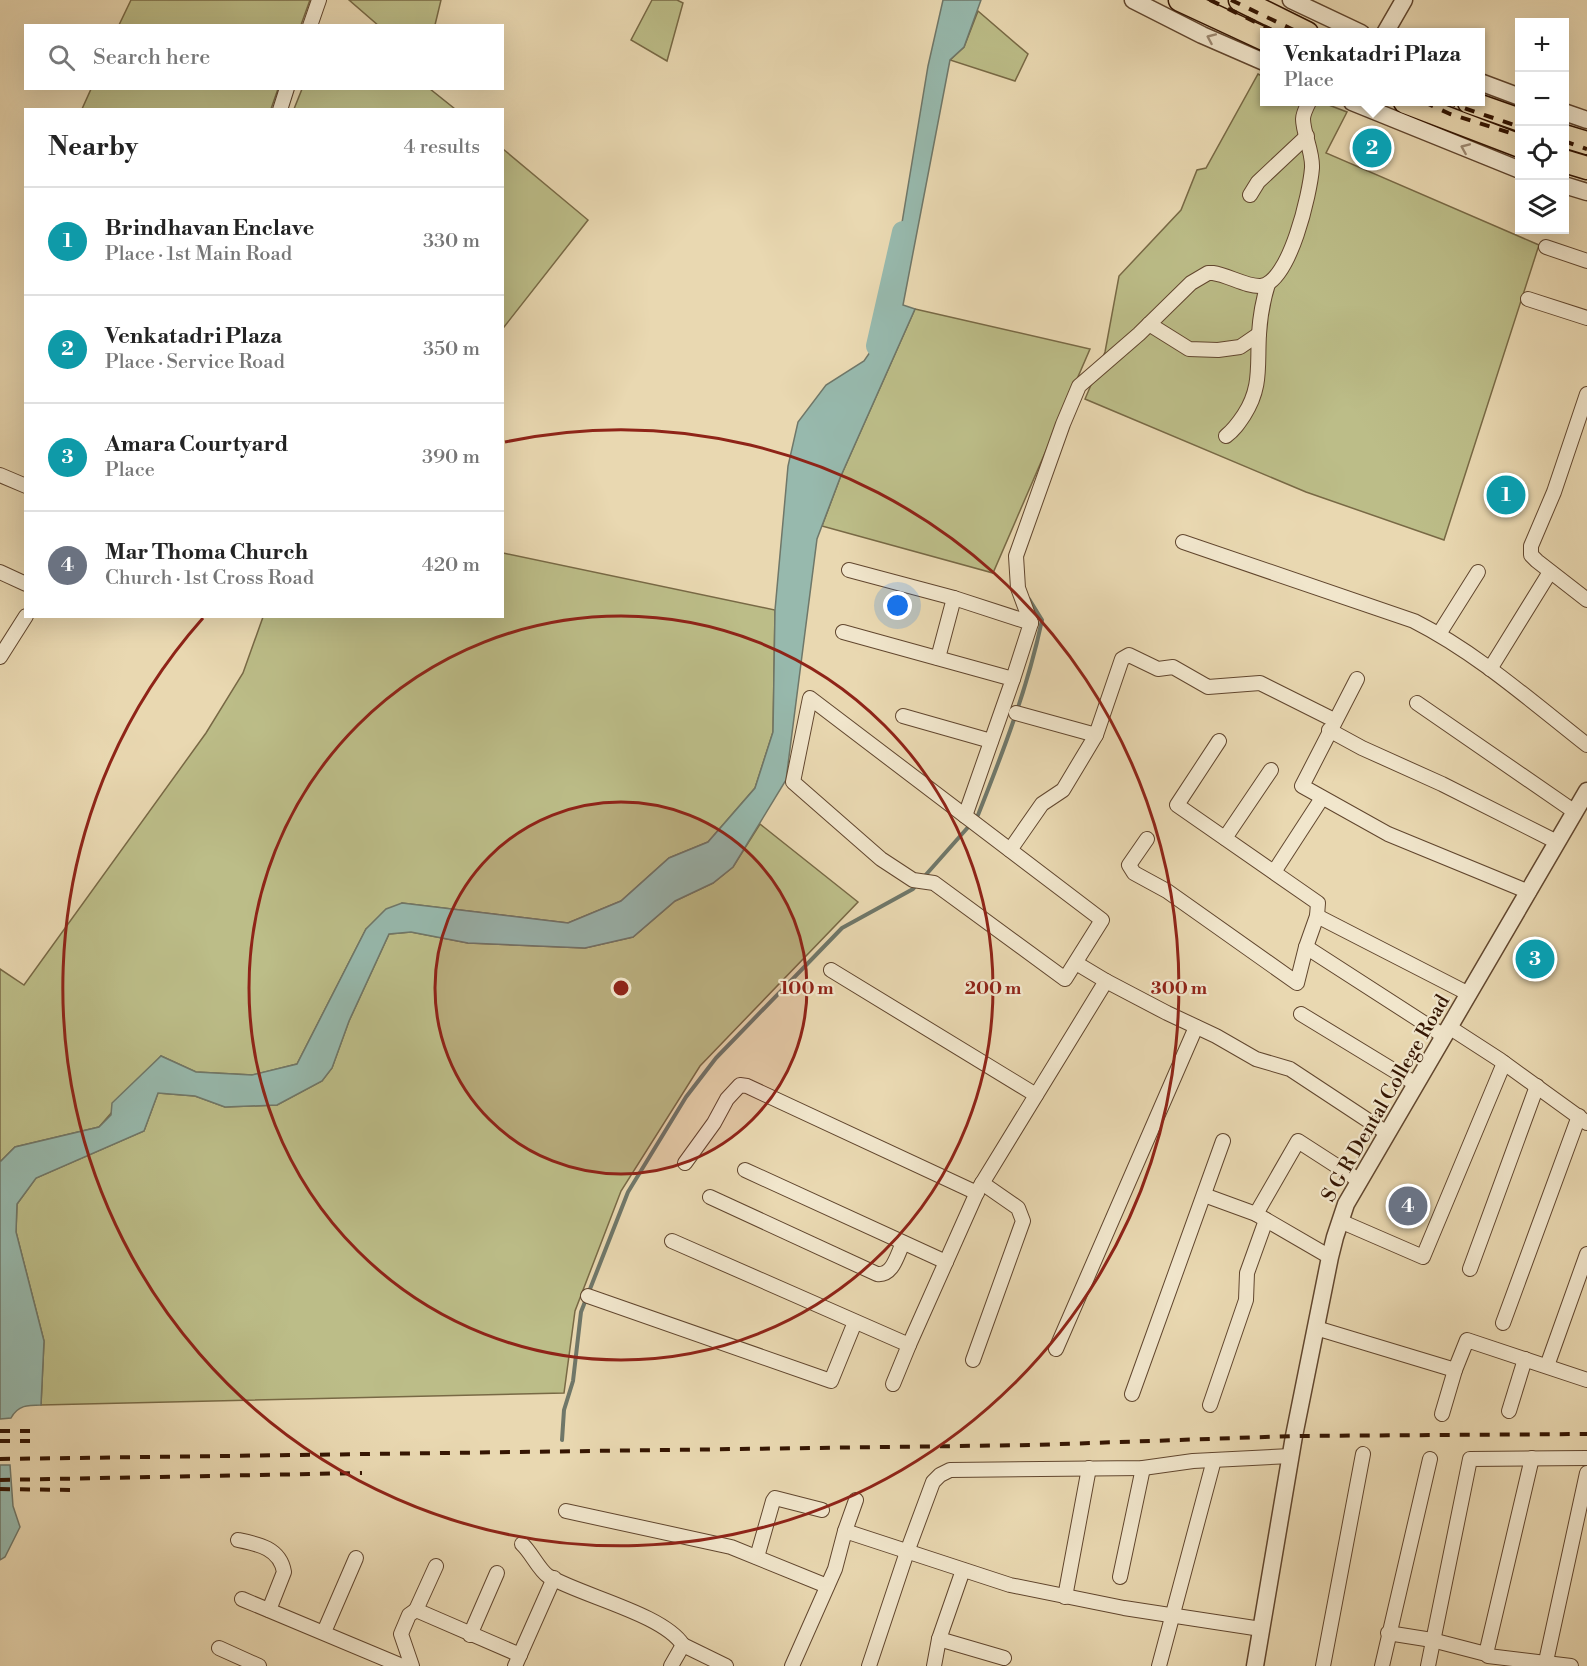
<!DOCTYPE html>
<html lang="en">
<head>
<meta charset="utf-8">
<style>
  :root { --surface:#fff; --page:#f6f6f6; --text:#222; --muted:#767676; --line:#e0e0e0; --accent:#0b8043 }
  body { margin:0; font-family:"Libre Bodoni",serif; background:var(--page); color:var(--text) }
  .controls { position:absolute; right:18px; top:18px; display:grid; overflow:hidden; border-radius:0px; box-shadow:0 6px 24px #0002 }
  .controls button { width:54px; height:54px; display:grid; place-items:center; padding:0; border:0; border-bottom:2px solid var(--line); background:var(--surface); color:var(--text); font:30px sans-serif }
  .you { position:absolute; left:898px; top:606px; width:21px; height:21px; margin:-15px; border:4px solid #fff; border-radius:50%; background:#1a73e8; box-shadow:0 0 0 9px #1a73e833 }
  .badge { display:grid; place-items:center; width:39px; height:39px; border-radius:50%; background:var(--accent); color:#fff; font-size:20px; font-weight:700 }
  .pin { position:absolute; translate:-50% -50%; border:3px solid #fff; box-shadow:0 2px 6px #0006 }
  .popup { position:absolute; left:1260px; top:28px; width:225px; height:78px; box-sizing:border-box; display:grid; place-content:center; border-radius:0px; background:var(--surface); filter:drop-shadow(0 2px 4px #0005); font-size:20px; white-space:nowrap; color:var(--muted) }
  .popup b { font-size:22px; color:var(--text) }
  .popup::after { content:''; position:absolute; left:50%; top:100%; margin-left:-12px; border:12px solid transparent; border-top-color:var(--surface) }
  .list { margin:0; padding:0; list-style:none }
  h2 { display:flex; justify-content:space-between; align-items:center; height:78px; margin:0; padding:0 24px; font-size:26px }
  h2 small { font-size:20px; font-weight:400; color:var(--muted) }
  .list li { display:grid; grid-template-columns:39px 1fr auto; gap:18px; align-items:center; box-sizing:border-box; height:108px; padding:0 24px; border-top:2px solid var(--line) }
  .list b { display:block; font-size:22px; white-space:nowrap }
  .list p { margin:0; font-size:20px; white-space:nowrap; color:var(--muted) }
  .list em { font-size:20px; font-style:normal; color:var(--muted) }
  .icon { flex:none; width:33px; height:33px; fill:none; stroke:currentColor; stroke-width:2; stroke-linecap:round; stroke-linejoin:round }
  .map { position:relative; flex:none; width:1587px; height:1666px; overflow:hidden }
  .search { position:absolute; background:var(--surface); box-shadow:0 6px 24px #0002; left:24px; top:24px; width:480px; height:66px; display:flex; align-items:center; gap:15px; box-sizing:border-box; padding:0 21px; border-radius:0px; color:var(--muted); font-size:22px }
  .panel { position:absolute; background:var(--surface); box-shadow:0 6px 24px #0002; left:24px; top:108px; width:480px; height:510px; border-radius:0px }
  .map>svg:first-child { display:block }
</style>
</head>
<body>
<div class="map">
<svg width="1587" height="1666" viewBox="0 0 1587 1666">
  <rect width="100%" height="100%" fill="#e9d8b1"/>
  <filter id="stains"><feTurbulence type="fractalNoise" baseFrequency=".00333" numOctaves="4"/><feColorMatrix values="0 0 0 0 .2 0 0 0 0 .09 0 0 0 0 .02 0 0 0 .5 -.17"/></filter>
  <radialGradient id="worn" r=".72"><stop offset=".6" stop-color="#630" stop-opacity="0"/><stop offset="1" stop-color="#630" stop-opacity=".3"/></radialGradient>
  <!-- green -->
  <g fill="#bcbd88" stroke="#786945" stroke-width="1.5">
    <polygon points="131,0 310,0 301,25 119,25"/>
    <polygon points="349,0 441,0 435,25 379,26"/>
    <polygon points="652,0 677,0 683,3 667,61 631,40"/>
    <polygon points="978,11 1028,54 1015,81 950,60 964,47"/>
    <polygon points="1258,74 1264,77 1264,102 1321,102 1347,112 1326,153 1539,245 1444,540 1306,492 1085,399 1105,352 1119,276 1181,210 1197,170 1206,168"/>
    <polygon points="91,89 91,88 278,89 271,109 82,109"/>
    <polygon points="302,89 430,89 455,109 294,109"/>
    <polygon points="503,149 588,220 504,327 502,326"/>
    <polygon points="915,309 1090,349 993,573 822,526 840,478"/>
    <polygon points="503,553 775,610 773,732 755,788 708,842 669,858 621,901 568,923 402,903 366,929 297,1064 253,1075 196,1072 161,1056 99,1127 15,1147 0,1162 0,969 24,985 206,733 243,673 263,617 502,616"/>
    <polygon points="760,824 858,902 700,1066 621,1191 575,1311 564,1393 41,1405 44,1341 16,1232 17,1204 36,1178 144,1131 158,1093 195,1096 225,1107 277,1105 322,1081 332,1068 349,1021 389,934 411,932 468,943 585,948 633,937 675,901 713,883 733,867"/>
  </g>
  <!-- water -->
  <g fill="#97b9ad" stroke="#6f7769" stroke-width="1.5">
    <path d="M943 0H981L964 47 950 60 903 305 915 309 840 478 817 539 786 780 733 867 713 883 675 901 633 937 585 948 468 943 411 932 389 934 349 1021 332 1068 322 1081 277 1105 225 1107 195 1096 158 1093 144 1131 36 1178 17 1204 16 1232 44 1341 41 1405C28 1405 18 1405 11 1418L0 1419V1162L15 1147 99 1127 111 1115 112 1103 161 1056 196 1072 252 1075 297 1064 366 929 386 909 402 903 568 923 621 901 669 858 708 842 755 788 773 732 775 610 788 466 798 422 826 385 864 361 877 342 892 283 928 66Z"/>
    <polygon points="0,1465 10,1465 13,1506 20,1527 5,1557 0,1560"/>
  </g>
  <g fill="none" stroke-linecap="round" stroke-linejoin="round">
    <!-- stream -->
    <g stroke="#6f7769" stroke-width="4">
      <path d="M975 819 978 815C1003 752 1028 687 1042 620L1029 599"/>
      <polyline points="923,878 970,825"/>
      <polyline points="562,1440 564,1410 573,1381 581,1312 628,1192 686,1097 716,1058 842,928 913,889 918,883"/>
    </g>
    <!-- river -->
    <polyline stroke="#97b9ad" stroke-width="22" points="877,346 903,232"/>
    <!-- minor casing -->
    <g stroke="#61462e" stroke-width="16">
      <g id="minor">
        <polyline points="310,26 319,0"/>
        <polyline points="280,110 287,88"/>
        <polyline points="1250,195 1258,182 1307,136"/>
        <polyline points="1546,247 1587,261"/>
        <polyline points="1528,299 1587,318"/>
        <polyline points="1149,324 1189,349 1218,350 1240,347 1259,334"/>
        <polyline points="1587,394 1554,492 1531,546 1531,555 1537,561 1587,600"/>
        <path d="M1226 436C1234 430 1238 424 1244 415 1262 387 1257 366 1259 334 1260 317 1263 300 1268 284"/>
        <polyline points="0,475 26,486"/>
        <path d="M1183 542 1414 621C1477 653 1531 701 1587 745"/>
        <polyline points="849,570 954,598 1031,623 1013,679"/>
        <polyline points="0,572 26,584"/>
        <path d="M1031 623 1018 588 1016 556 1063 424 1079 386 1139 334 1191 283 1208 273H1213C1228 275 1247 287 1261 286 1290 282 1310 193 1312 168 1313 152 1303 133 1303 119 1303 114 1307 106 1309 102"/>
        <polyline points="843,632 1013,679 965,816"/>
        <polyline points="1439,634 1478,572"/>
        <polyline points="0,657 26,616"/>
        <polyline points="938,658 954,598"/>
        <polyline points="1490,669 1550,572"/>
        <polyline points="1357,679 1302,786 1388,834 1529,892"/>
        <polygon points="810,698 1102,920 1065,979 934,883 913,880 881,859 793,782"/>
        <polyline points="1417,703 1575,812"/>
        <polyline points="1016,713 1096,735 1122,659 1129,655 1158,669 1173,667 1208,687 1260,683 1334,720"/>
        <polyline points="903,716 991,741"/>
        <polyline points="1329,730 1362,748 1442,784 1557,842"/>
        <polyline points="1225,838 1271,770"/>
        <polyline points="1147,839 1129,865 1134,873 1167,891 1297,983 1306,947 1317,916 1318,903 1177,805 1219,741"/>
        <polyline points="1010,850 1042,804 1063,790 1096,735"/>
        <polyline points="1274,872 1322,798"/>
        <polyline points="1317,916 1469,994"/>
        <polyline points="1306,947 1444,1036"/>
        <polyline points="1076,963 1106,981 1167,1013 1216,1036 1256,1059 1290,1069 1387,1133"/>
        <polyline points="831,970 1036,1095"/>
        <polyline points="1301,1014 1416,1084"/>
        <polyline points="1449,1027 1500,1060 1587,1123"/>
        <polyline points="685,1163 714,1123 727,1099 740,1085 747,1086 977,1193"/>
        <polyline points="745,1170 946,1262"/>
        <polyline points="1204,1195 1256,1214 1330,1257"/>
        <path d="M710 1197 877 1274C893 1276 897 1255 903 1243"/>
        <polyline points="1256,1214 1298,1141 1360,1181"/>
        <polyline points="1340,1221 1423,1257 1504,1063"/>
        <polyline points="672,1241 909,1345 978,1190 1106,981"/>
        <polyline points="1470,1269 1537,1086"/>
        <polyline points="588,1296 831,1381 855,1322"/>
        <polyline points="1503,1323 1579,1116"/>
        <polyline points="1316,1328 1455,1370 1467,1340 1587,1380"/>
        <polyline points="1056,1349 1196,1027"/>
        <polyline points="973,1360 1023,1221 1018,1208 982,1183"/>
        <polyline points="1547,1366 1587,1254"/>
        <polyline points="893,1384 909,1345"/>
        <polyline points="1132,1394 1223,1141"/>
        <polyline points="1210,1405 1246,1300 1247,1273 1266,1220"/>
        <polyline points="1509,1411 1525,1359"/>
        <polyline points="1442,1414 1455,1370"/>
        <polyline points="566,1511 731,1547 827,1586"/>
        <polyline points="845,1531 856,1500"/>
        <path d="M238 1540C258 1544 280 1548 284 1572L269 1610"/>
        <path d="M522 1544C531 1552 539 1570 548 1576 582 1596 663 1614 683 1645"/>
        <polyline points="757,1557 773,1501 775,1498 822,1510"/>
        <polyline points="436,1566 416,1610 520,1655"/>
        <polyline points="1120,1577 1143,1468"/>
        <polyline points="1065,1597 1089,1468"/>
        <polyline points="242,1599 402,1666"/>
        <polyline points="324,1632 356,1558"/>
        <polyline points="1388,1633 1432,1640 1486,1654 1488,1656 1571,1666"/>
        <polyline points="470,1635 497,1573"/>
        <polyline points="939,1639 1004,1658"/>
        <polyline points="219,1648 259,1666"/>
        <polyline points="1486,1654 1532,1458"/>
        <polyline points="412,1666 401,1634 409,1615 416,1610"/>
        <polyline points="515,1666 554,1578"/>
        <polyline points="671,1666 683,1645 726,1666"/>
        <polyline points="792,1666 835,1569 845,1531 1010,1585 1124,1608 1261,1629"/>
        <polyline points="869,1666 907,1552 933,1482 940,1475 950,1470 1143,1468 1193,1461 1291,1456"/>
        <polyline points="934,1666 939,1639 963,1570"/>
        <polyline points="1159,1666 1214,1460"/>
        <polyline points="1323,1666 1363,1454"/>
        <polyline points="1382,1666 1430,1459"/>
        <polyline points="1428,1666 1470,1459 1587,1458"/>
        <polyline points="1545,1666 1587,1473"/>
      </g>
    </g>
    <!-- tertiary casing -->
    <g stroke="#61462e" stroke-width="19">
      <g id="tertiary">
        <polyline points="1133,0 1202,35 1264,62"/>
        <polyline points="1291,0 1361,33"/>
        <polyline points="1385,33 1404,0"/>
        <polyline points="1480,82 1520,97"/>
        <polyline points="1352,102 1520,170"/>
        <polyline points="1564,112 1587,120"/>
        <polyline points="1564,185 1587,192"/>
        <polyline points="1255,1666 1294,1436 1330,1257 1335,1237 1346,1204 1587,791"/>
      </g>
    </g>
    <!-- trunk casing -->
    <g stroke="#341502" stroke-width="25">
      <g id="trunk">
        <polyline points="1180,0 1264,39"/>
        <polyline points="1240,0 1307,33"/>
        <polyline points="1405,102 1520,146"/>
        <polyline points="1469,102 1520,120"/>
        <polyline points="1564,136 1587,143"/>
        <polyline points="1564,161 1587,168"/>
      </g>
    </g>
    <!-- minor -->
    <use href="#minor" stroke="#f1e6cc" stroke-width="14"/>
    <!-- tertiary -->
    <use href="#tertiary" stroke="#f1e6cc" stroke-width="16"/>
    <!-- trunk -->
    <use href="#trunk" stroke="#e9d8b1" stroke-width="22"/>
    <!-- rail -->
    <g stroke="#341502" stroke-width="4" stroke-dasharray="10 10" stroke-linecap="butt">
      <polyline points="1210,0 1278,33"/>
      <polyline points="1231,0 1300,33"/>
      <polyline points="1424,102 1450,114 1520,136"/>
      <polyline points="1446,102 1520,127"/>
      <polyline points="1564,141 1587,149"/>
      <polyline points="0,1431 36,1431"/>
      <polyline points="0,1441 36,1441"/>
      <polyline points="0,1459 1033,1445 1294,1436 1587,1434"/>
      <polyline points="0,1480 362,1473"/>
      <polyline points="0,1489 74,1490"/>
    </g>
  </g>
  <!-- one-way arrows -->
  <defs><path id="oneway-chevron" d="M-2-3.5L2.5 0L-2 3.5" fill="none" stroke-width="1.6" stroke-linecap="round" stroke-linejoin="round" transform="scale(1.5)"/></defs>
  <g stroke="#9c8871">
    <use href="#oneway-chevron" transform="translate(1211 38) rotate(-156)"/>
    <use href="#oneway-chevron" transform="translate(1465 148) rotate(-157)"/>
  </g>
  <!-- distance rings -->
  <circle cx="621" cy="988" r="186" fill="#8f2418" fill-opacity=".12"/>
  <g fill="none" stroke="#8f2418" stroke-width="3">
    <circle cx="621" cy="988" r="186"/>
    <circle cx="621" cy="988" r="372"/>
    <path d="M505 442A558 558 0 1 1 203 618"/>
  </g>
  <g text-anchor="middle" stroke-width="4.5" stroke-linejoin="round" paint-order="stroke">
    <!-- street labels -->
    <g font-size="20" fill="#341502" stroke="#f1e6cc">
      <text transform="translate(1385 1098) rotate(-60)" y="7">S G R Dental College Road</text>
    </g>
  </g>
  <circle cx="621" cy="988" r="9" fill="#8f2418" stroke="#f1e6cc" stroke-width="3"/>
  <g font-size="18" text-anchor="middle" font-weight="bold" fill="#8f2418" stroke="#f1e6cc" stroke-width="4.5" stroke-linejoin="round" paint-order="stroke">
    <text x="807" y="994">100 m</text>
    <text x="993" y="994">200 m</text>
    <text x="1179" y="994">300 m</text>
  </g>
  <rect width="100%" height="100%" filter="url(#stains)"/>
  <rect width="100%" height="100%" fill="url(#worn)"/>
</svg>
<div class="controls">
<button>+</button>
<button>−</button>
<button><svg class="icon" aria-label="locate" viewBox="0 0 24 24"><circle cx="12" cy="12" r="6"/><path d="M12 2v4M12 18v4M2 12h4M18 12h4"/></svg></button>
<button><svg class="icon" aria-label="layers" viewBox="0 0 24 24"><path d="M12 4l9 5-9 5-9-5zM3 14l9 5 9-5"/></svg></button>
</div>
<div class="you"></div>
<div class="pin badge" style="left:1506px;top:495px;background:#0f9aa8">1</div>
<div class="pin badge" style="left:1372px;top:148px;background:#0f9aa8">2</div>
<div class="popup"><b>Venkatadri Plaza</b>Place</div>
<div class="pin badge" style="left:1535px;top:959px;background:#0f9aa8">3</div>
<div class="pin badge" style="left:1408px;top:1206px;background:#6b7280">4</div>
<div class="search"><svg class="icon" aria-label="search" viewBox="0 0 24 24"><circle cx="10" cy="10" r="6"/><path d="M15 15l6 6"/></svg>Search here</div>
<section class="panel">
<h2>Nearby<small>4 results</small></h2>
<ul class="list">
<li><span class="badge" style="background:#0f9aa8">1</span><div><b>Brindhavan Enclave</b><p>Place · 1st Main Road</p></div><em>330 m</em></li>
<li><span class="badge" style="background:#0f9aa8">2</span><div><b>Venkatadri Plaza</b><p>Place · Service Road</p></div><em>350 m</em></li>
<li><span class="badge" style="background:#0f9aa8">3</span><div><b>Amara Courtyard</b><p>Place</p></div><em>390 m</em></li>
<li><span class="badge" style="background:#6b7280">4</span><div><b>Mar Thoma Church</b><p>Church · 1st Cross Road</p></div><em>420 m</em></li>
</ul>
</section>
</div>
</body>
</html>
